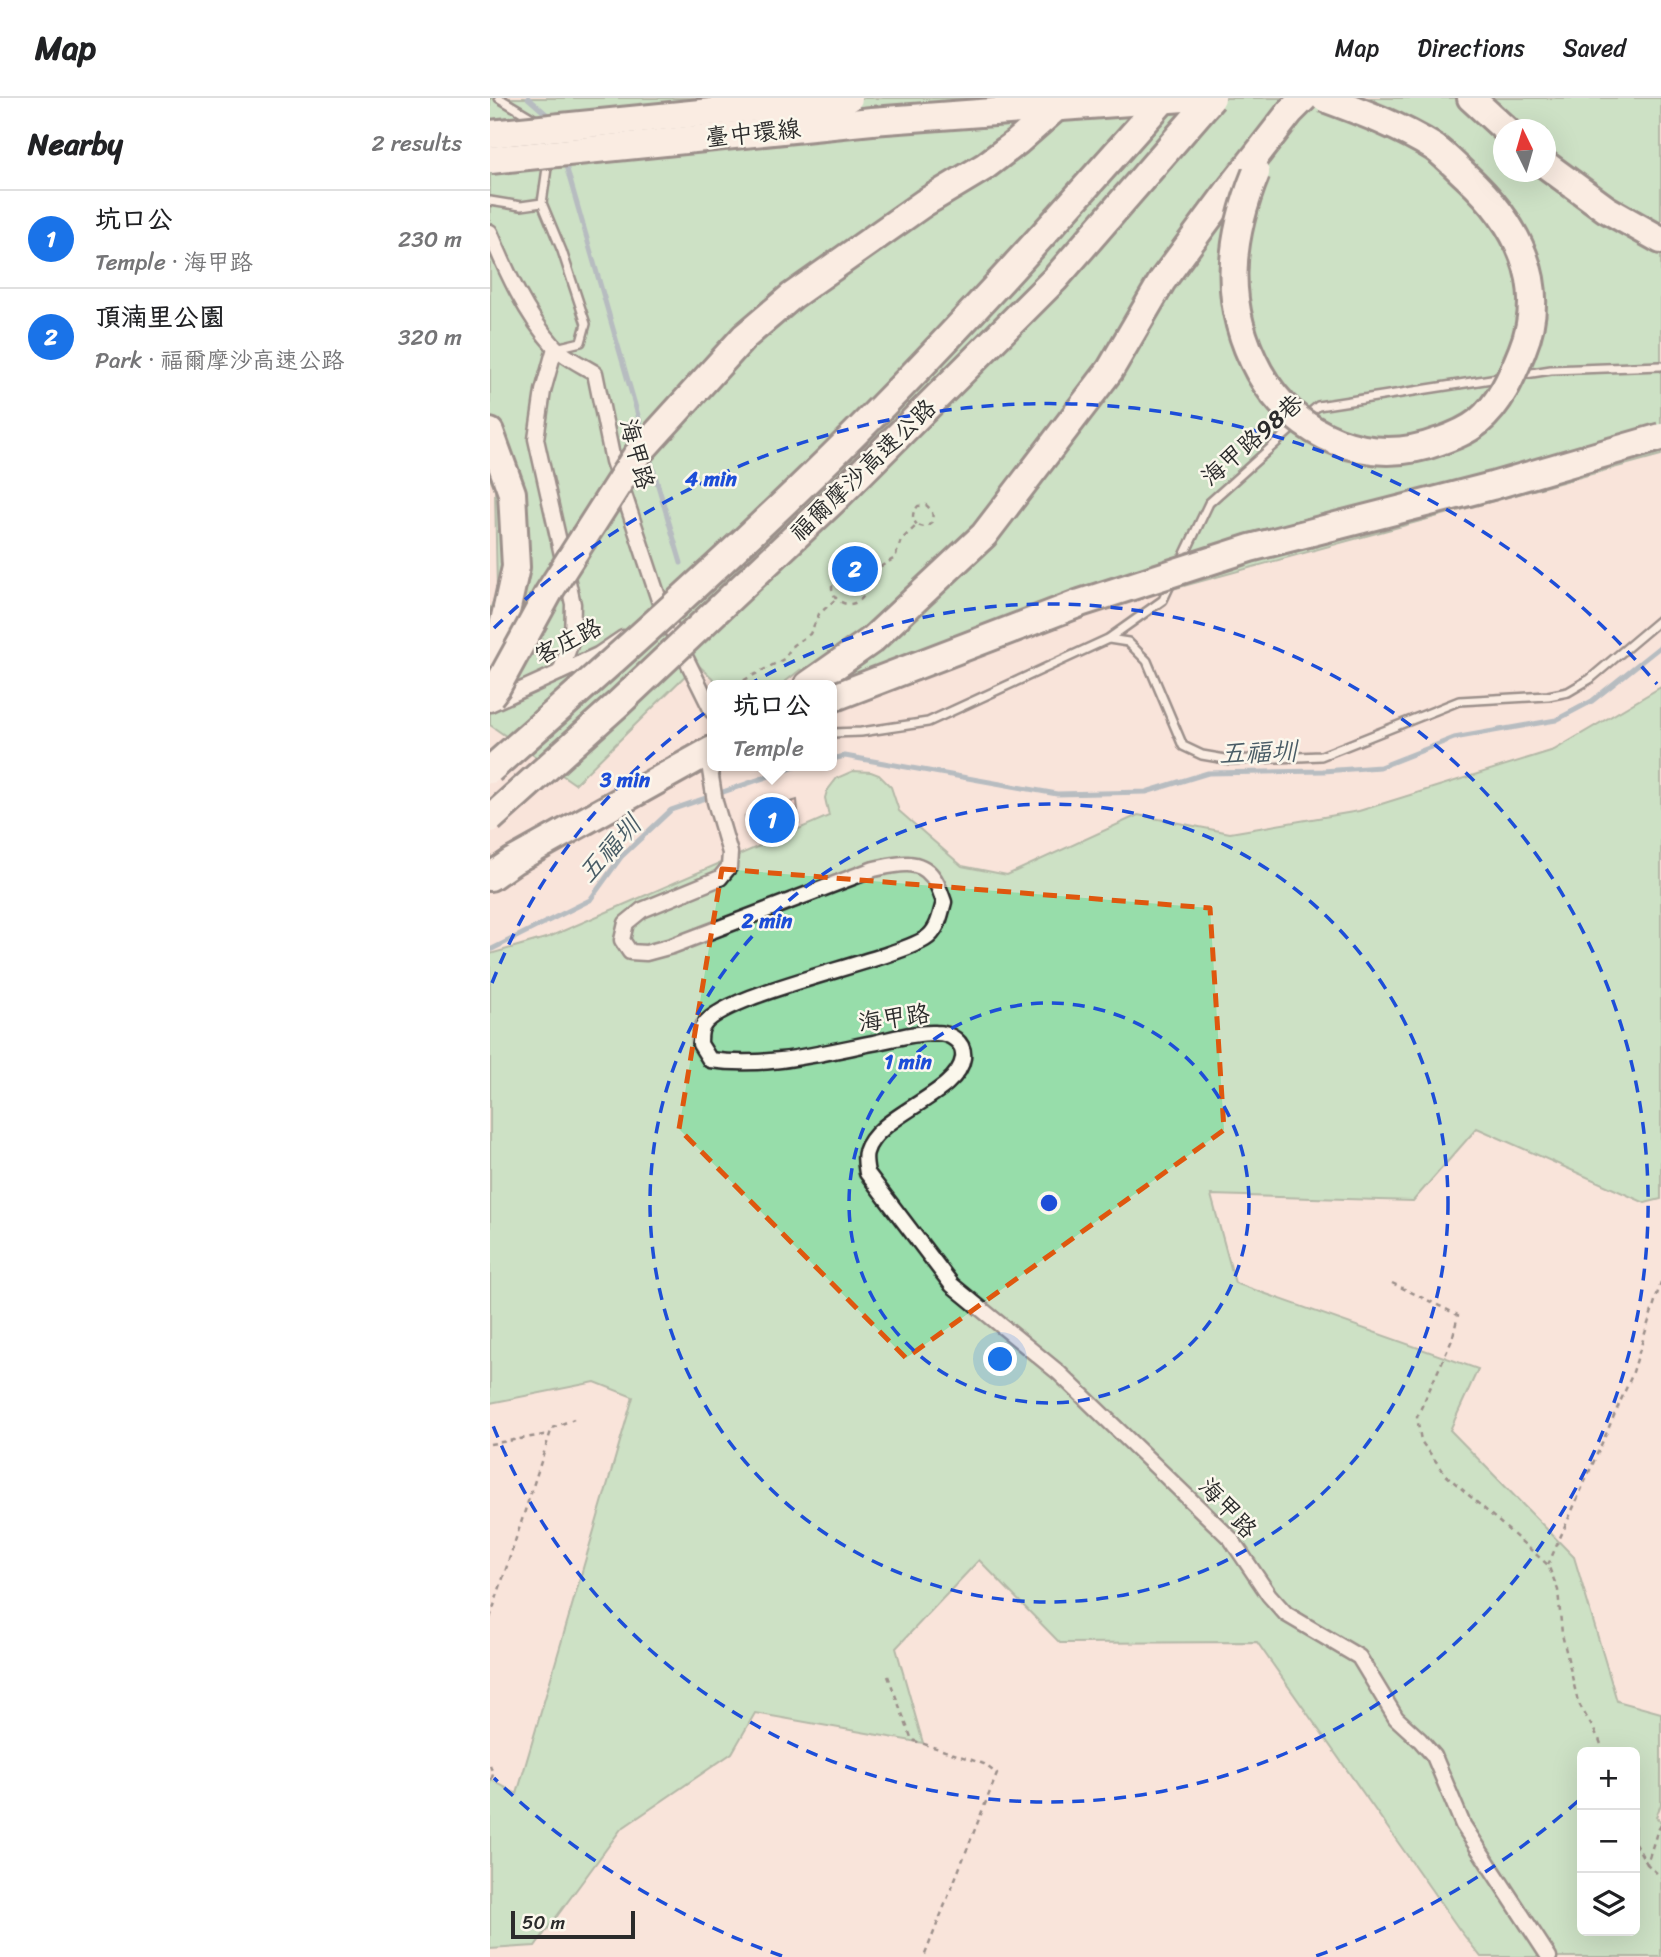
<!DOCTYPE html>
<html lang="en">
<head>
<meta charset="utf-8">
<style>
  :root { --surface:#fff; --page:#f2f2f2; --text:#202124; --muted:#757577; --line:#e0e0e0; --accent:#1a73e8 }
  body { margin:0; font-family:Sriracha,"LXGW WenKai TC",sans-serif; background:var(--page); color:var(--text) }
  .controls { position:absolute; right:21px; bottom:21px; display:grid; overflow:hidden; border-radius:10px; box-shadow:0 7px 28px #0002 }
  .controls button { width:63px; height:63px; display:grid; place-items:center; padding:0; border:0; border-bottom:2px solid var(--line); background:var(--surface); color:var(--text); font:35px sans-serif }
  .compass { position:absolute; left:1003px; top:21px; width:63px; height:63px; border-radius:50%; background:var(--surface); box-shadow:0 7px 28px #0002; rotate:355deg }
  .scale { position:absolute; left:21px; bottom:18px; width:124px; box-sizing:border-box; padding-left:7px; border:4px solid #2b2b2b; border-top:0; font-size:19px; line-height:24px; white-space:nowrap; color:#2b2b2b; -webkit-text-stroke:5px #fbf7ec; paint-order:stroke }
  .you { position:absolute; left:511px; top:1262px; width:24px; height:24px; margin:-18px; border:5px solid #fff; border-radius:50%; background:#1a73e8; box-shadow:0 0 0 10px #1a73e833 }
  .badge { display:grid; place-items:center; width:46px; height:46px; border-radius:50%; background:var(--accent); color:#fff; font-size:23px; font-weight:700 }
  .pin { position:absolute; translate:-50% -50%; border:4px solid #fff; box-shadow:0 2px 7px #0006 }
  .popup { position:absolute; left:217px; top:582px; width:130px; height:91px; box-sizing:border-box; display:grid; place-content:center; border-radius:10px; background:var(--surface); filter:drop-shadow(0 2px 5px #0005); font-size:23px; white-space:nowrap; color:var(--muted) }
  .popup b { font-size:26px; color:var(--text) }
  .popup::after { content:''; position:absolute; left:50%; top:100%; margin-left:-14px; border:14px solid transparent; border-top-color:var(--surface) }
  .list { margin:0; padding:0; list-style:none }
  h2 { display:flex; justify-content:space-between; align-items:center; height:91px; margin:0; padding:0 28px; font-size:30px }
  h2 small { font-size:23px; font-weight:400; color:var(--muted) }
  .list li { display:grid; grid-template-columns:46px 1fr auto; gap:21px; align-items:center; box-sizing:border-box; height:98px; padding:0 28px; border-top:2px solid var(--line) }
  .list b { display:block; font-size:26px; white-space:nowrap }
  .list p { margin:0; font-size:23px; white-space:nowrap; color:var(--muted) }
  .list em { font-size:23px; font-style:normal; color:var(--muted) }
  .icon { flex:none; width:38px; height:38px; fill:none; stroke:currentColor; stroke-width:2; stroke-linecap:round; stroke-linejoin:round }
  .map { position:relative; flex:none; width:1171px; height:1859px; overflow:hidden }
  header { display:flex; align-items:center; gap:42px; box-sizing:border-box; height:98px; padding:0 35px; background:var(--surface); border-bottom:2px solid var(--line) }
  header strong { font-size:33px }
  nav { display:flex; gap:38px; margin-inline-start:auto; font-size:24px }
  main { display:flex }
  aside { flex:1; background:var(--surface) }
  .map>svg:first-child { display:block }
</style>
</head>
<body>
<header>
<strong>Map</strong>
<nav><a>Map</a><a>Directions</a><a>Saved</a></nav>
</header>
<main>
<aside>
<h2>Nearby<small>2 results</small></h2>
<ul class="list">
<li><span class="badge">1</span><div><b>坑口公</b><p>Temple · 海甲路</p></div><em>230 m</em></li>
<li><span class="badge">2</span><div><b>頂湳里公園</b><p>Park · 福爾摩沙高速公路</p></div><em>320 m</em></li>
</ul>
</aside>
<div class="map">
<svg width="1171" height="1859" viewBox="0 0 1171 1859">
  <rect width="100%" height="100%" fill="#f9e4da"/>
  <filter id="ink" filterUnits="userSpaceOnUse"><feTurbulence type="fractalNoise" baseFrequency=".0143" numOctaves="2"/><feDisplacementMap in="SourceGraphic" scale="14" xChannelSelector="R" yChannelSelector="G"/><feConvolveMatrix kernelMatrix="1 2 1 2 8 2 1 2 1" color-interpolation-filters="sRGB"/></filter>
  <g filter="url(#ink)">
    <!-- green -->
    <g fill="#97ddaa" stroke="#61846a" stroke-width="2" fill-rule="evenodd">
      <path d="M0 0H1171V357L548 528 342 587H314L310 572 291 587H230L207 566 85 686 0 627V512L7 492 5 392 0 380ZM1014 32H1056V74H1014Z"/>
      <path d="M1171 589V1101L1155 1105 987 1030 923 1103 721 1097 745 1185 988 1271 960 1332 1084 1459 1127 1603 1171 1615V1706L1166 1719 1171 1724V1859H991L969 1831 767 1544 570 1545 489 1462 406 1550 433 1645 265 1615 242 1655 131 1731 45 1848 0 1851V1681L27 1696 143 1299 105 1284 0 1305V856L59 839 339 718 335 700 337 693 347 680 363 673 381 674 389 677 401 689 409 713 472 768 517 777 648 717 740 735 869 713 1064 652ZM1092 1654H1145V1833H1092Z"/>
    </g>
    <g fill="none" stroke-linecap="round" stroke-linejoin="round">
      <!-- stream -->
      <g stroke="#668da1" stroke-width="5">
        <polyline points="38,0 63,22"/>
        <polyline points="74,61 154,338"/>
        <polyline points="159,357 191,465"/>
        <polyline points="342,661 355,658 567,696 656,694 718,675 833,673 890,669 964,640 1066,622 1102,603 1171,548"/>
        <polyline points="0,852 100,802 131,759 181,712 308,668"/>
      </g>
    </g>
    <!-- building -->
    <polygon fill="#f4b9b0" stroke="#2b2b2b" stroke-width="2" points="307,702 309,725 261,738 255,718"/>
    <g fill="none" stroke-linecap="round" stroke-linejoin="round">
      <!-- lane casing -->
      <g stroke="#2b2b2b" stroke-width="12">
        <g id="lane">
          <polyline points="9,0 49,24"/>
          <polyline points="58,63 52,105 72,153 96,226 91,244 66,250"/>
          <polyline points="0,103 31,108 52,105"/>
          <polyline points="1029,277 1061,272 1171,268"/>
          <polyline points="815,319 828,308 1014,279"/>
          <polyline points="690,466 719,405 806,327"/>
          <polyline points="619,541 638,544 657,563 693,648 712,657 741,662 831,658 969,603 1058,598 1078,594 1100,581 1171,521"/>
          <polyline points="342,635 371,634 438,624 618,541 673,502 682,483"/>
        </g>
      </g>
      <!-- street casing -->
      <g stroke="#2b2b2b" stroke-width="19">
        <g id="street">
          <path d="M0 134C16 173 36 217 64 248 74 259 92 267 105 275L123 363 173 514 222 613"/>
          <polyline points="65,250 53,293 46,341 83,506 82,542 70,574"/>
          <polyline points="0,606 108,557 133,540"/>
          <path d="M222 658 220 672 225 704 240 755 239 769 230 780 152 812 136 825 132 842 140 854 156 855 182 848 384 771C403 767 428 759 442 778 448 785 451 796 454 804 450 818 448 833 435 841 395 865 227 896 212 930 210 934 210 941 210 946L220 962C275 970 328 956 383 945 403 941 425 934 446 935 460 935 475 944 473 960 468 997 387 1016 376 1054 374 1060 376 1069 377 1075L462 1187 568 1274 741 1441 779 1497 796 1516 869 1559 906 1620 930 1642 944 1658 973 1727 1059 1859"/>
        </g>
      </g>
      <!-- highway casing -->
      <g stroke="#2b2b2b" stroke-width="32">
        <g id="highway">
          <polyline points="981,0 1016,32"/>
          <polyline points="1056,67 1116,111 1171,142"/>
          <polyline points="0,334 22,395 26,469 8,551 0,571"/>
          <polyline points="318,587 382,542 494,437 620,272 672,183 740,91 800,14 814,0"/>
          <polyline points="0,779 23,763 222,652"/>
        </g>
      </g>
      <!-- path -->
      <g stroke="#2b2b2b" stroke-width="2.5" stroke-dasharray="5 5" stroke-linecap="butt">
        <circle cx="359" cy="489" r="17"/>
        <path d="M373 479 405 460 411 442 427 427 434 429 441 426C444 417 443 413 436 407L428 408C422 415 421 419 427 427"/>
        <polyline points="245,587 294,561 303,547 320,536 329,516 347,500"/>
        <polyline points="902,1185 968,1217 962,1242 927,1319 931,1343 956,1377 1058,1467 1068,1492 1072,1536 1088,1604 1109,1641 1114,1654"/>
        <polyline points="0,1346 59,1336"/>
        <polyline points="1058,1467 1142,1277 1171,1184"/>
        <polyline points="0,1520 62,1330 84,1321"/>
        <polyline points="398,1578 422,1642 494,1666 507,1676 434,1859"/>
        <polyline points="0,1667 3,1676 0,1687"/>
        <polyline points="1171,1727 1167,1734 1157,1766 1171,1779"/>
        <polyline points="1145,1745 1157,1766"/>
      </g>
      <!-- lane -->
      <use href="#lane" stroke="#fbf7ec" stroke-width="7"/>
      <!-- street -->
      <use href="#street" stroke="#fbf7ec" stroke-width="14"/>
      <!-- highway -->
      <use href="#highway" stroke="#fbf7ec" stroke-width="26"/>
      <!-- highway-bridge casing -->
      <g stroke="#2b2b2b" stroke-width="32" stroke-linecap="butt">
        <g id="highway-bridge">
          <polyline points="0,36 359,0"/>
          <polyline points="0,62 382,23 694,0"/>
          <path d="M766 75C738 144 733 208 769 274 806 340 880 370 950 343 964 338 977 333 988 324 1010 306 1022 278 1032 253 1060 185 1026 124 976 78 966 69 956 58 945 50 910 28 872 14 834 0"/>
          <polyline points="0,598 7,589 59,494 146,358 254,239 302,198 434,105 494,69 527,44 577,0"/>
          <polyline points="342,600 590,505 760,450 1002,388 1171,339"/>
          <path d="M0 672C108 577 217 480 321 379 445 259 560 130 675 0"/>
          <polyline points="0,721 129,605 345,401 565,181 722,0"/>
        </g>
      </g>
      <!-- highway-bridge -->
      <use href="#highway-bridge" stroke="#fbf7ec" stroke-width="26"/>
    </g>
  </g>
  <!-- marked area -->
  <path d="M0 0H1171V1859H0ZM232 771 720 810 734 1032 416 1260 189 1031Z" fill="#f9e4da" fill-opacity=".55" fill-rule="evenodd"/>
  <path fill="none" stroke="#df570e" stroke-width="5" stroke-dasharray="14 9" stroke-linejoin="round" d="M232 771 720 810 734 1032 416 1260 189 1031Z"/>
  <!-- distance rings -->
  <g fill="none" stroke="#1d4ed8" stroke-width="3.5" stroke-dasharray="12 9">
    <circle cx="559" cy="1105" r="200"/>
    <circle cx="559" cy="1105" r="399"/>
    <path d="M2 885A599 599 0 1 1 2 1325"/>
    <path d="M1088 1703A799 799 0 0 1 826 1858M292 1858A799 799 0 0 1 4 1680M4 530A799 799 0 0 1 1167 586"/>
  </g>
  <g text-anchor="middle" stroke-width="5" stroke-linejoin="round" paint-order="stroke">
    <!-- street labels -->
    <g font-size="24" fill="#2b2b2b" stroke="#fbf7ec">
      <text transform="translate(263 35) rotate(-6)" y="8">臺中環線</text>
      <text transform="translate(762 342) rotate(-41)" y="8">海甲路98巷</text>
      <text transform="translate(147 356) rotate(75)" y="8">海甲路</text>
      <text transform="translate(373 372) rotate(-44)" y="8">福爾摩沙高速公路</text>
      <text transform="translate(78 543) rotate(-27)" y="8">客庄路</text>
      <text transform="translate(404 920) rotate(-8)" y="8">海甲路</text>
      <text transform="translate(738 1410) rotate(47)" y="8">海甲路</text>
    </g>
    <!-- water labels -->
    <g font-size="26" font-style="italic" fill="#495c66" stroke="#fbf7ec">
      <text transform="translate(768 654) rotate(-2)" y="9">五福圳</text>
      <text transform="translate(119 751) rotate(-48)" y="9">五福圳</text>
    </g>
  </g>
  <circle cx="559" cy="1105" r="10" fill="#1d4ed8" stroke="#fbf7ec" stroke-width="3.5"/>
  <g font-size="21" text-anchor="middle" font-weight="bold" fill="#1d4ed8" stroke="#fbf7ec" stroke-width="5" stroke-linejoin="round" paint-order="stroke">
    <text x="221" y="388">4 min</text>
    <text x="135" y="689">3 min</text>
    <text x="277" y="830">2 min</text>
    <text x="418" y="971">1 min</text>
  </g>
</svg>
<div class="controls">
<button>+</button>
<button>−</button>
<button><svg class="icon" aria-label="layers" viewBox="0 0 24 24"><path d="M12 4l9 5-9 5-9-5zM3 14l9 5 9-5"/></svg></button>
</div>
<svg class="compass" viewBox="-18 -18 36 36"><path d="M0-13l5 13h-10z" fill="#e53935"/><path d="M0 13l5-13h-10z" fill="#757577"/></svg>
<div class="scale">50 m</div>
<div class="you"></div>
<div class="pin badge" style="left:282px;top:722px">1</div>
<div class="popup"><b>坑口公</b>Temple</div>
<div class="pin badge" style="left:365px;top:471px">2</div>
</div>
</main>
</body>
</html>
